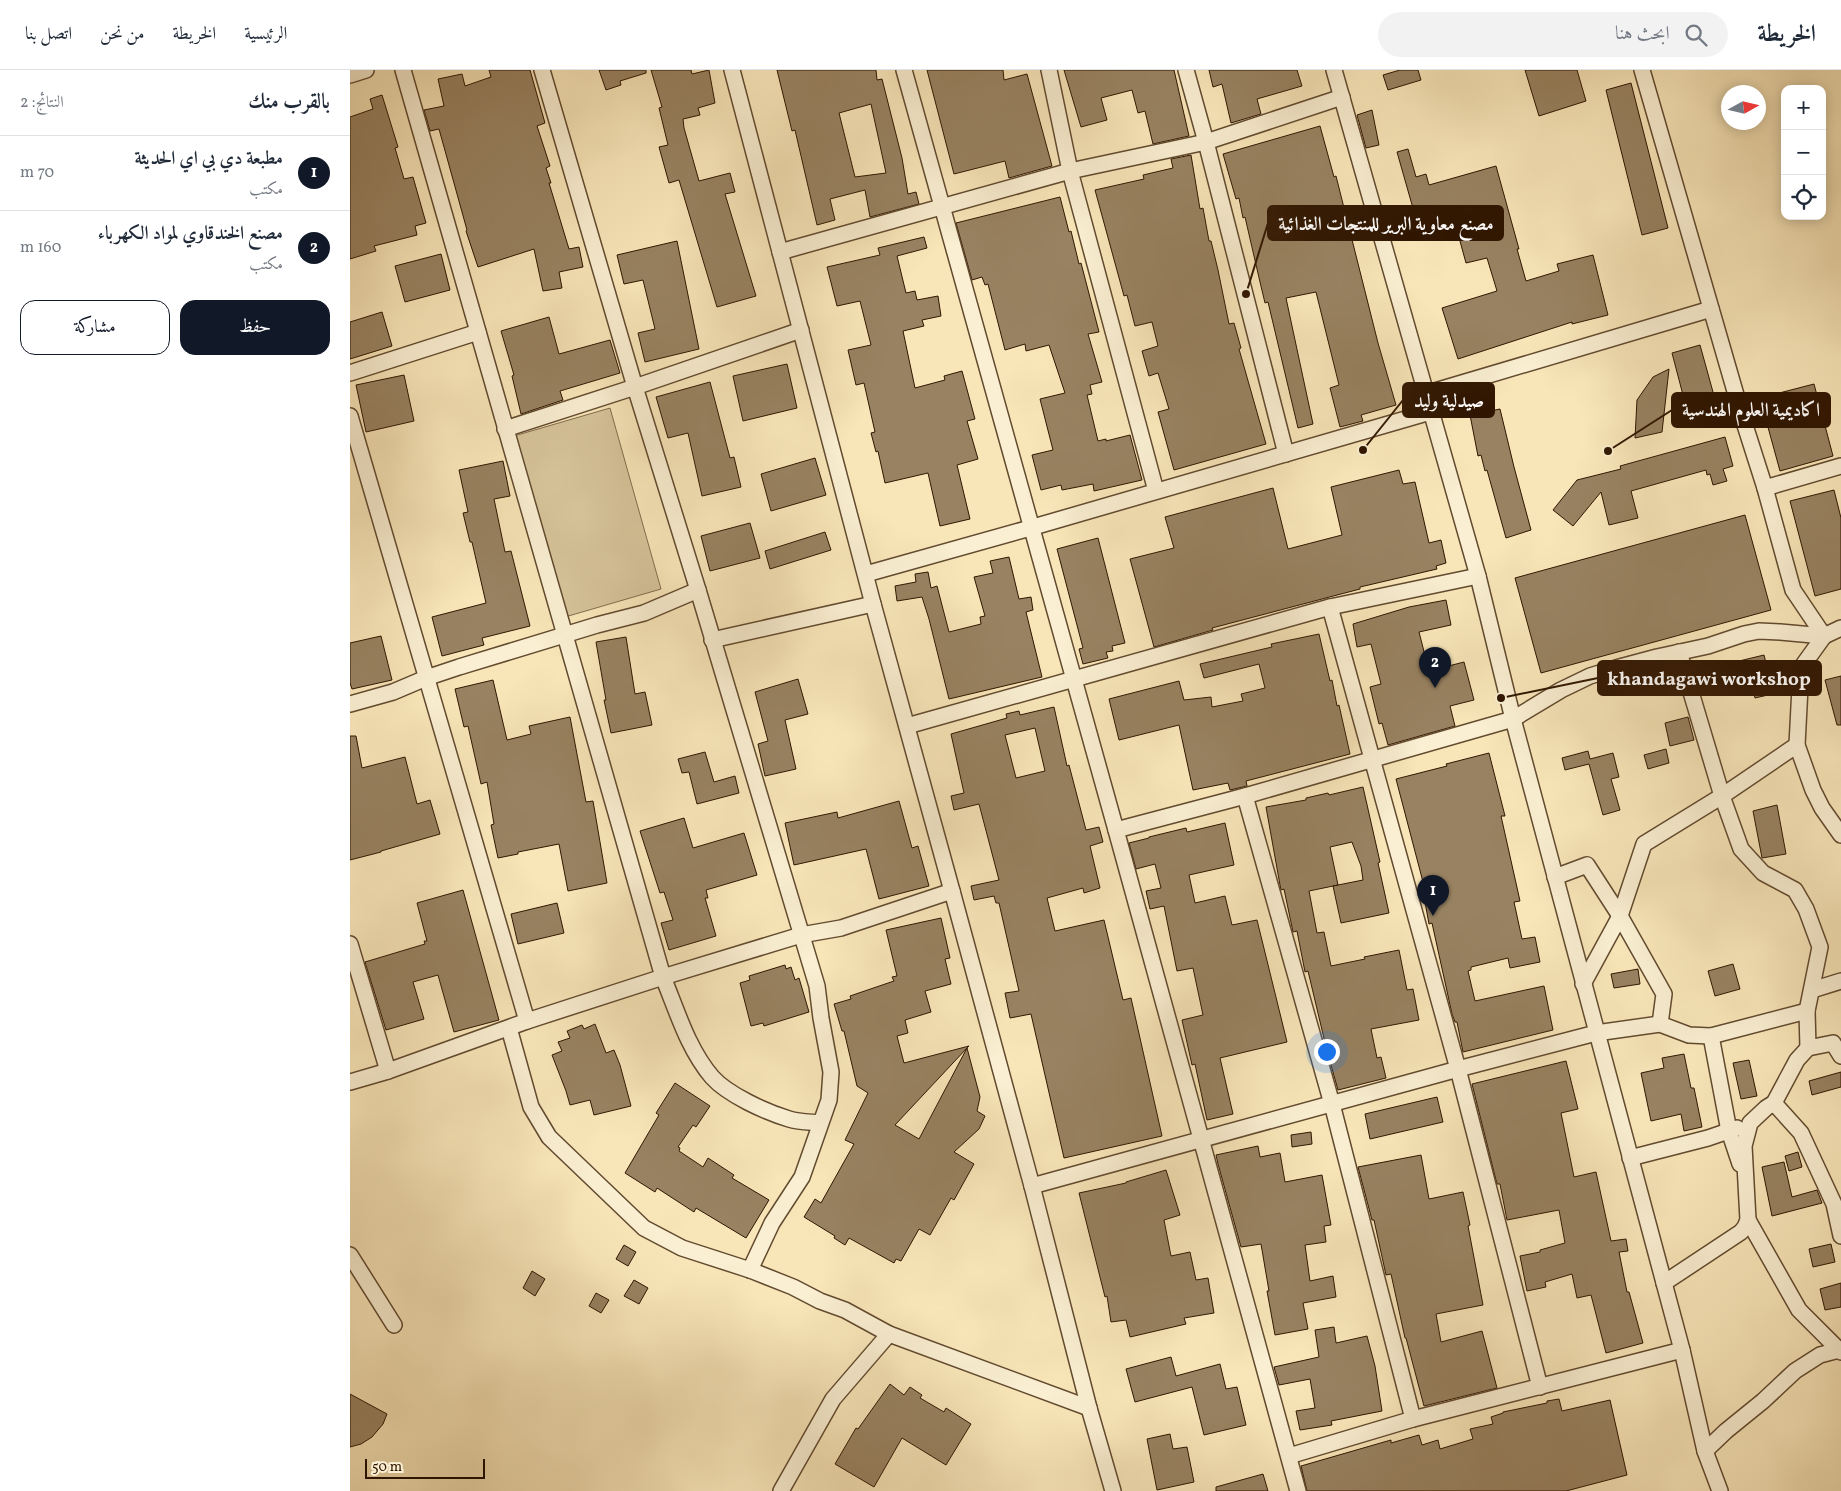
<!DOCTYPE html>
<html lang="ar">
<head>
<meta charset="utf-8">
<style>
  :root { --surface:#fff; --page:#f2f2f3; --text:#1f2937; --muted:#747a83; --line:#e0e1e3; --accent:#111827 }
  body { margin:0; font-family:Vollkorn,Amiri,serif; background:var(--page); color:var(--text); direction:rtl }
  .controls { position:absolute; right:15px; top:15px; display:grid; overflow:hidden; border-radius:10px; box-shadow:0 2px 12px #0003 }
  .controls button { width:45px; height:45px; display:grid; place-items:center; padding:0; border:0; border-bottom:1px solid var(--line); background:var(--surface); color:var(--text); font:25px sans-serif }
  .compass { position:absolute; left:1371px; top:15px; width:45px; height:45px; border-radius:50%; background:var(--surface); box-shadow:0 2px 12px #0003; rotate:82deg }
  .scale { position:absolute; left:15px; bottom:12px; width:120px; box-sizing:border-box; padding-left:5px; border:2px solid #301601; border-top:0; font-size:14px; line-height:18px; white-space:nowrap; color:#301601; -webkit-text-stroke:4px #faefd2; paint-order:stroke }
  .you { position:absolute; left:976px; top:981px; width:18px; height:18px; margin:-12px; border:4px solid #fff; border-radius:50%; background:#1a73e8; box-shadow:0 0 0 8px #1a73e833 }
  .badge { display:grid; place-items:center; width:32px; height:32px; border-radius:50%; background:var(--accent); color:#fff; font-size:16px; font-weight:700 }
  .pin { position:absolute; translate:-50% -41px; filter:drop-shadow(0 1px 2px #0008) }
  .pin::after { content:''; position:absolute; top:26px; width:18px; height:15px; background:inherit; clip-path:polygon(0 0,100% 0,50% 100%) }
  .list { margin:0; padding:0; list-style:none }
  h2 { display:flex; justify-content:space-between; align-items:center; height:65px; margin:0; padding:0 20px; font-size:21px }
  h2 small { font-size:16px; font-weight:400; color:var(--muted) }
  .list li { display:grid; grid-template-columns:32px 1fr auto; gap:15px; align-items:center; box-sizing:border-box; height:75px; padding:0 20px; border-top:1px solid var(--line) }
  .list b { display:block; font-size:19px; white-space:nowrap }
  .list p { margin:0; font-size:16px; white-space:nowrap; color:var(--muted) }
  .list em { font-size:16px; font-style:normal; color:var(--muted) }
  .actions { display:flex; gap:10px; padding:15px 20px }
  .actions a { flex:1; padding:11px 0; border:1px solid var(--accent); border-radius:15px; text-align:center; font-size:18px; color:var(--accent) }
  .actions .main { background:var(--accent); color:#fff }
  .icon { flex:none; width:28px; height:28px; fill:none; stroke:currentColor; stroke-width:2; stroke-linecap:round; stroke-linejoin:round }
  .map { position:relative; flex:none; width:1491px; height:1421px; overflow:hidden; direction:ltr }
  header { display:flex; align-items:center; gap:30px; box-sizing:border-box; height:70px; padding:0 25px; background:var(--surface); border-bottom:1px solid var(--line) }
  header strong { font-size:24px }
  nav { display:flex; gap:28px; margin-inline-start:auto; font-size:18px }
  .search { width:350px; height:45px; background:var(--page); display:flex; align-items:center; gap:12px; box-sizing:border-box; padding:0 18px; border-radius:28px; color:var(--muted); font-size:19px }
  main { display:flex }
  aside { flex:1; background:var(--surface) }
  .map>svg:first-child { display:block }
</style>
</head>
<body>
<header>
<strong>الخريطة</strong>
<div class="search"><svg class="icon" aria-label="search" viewBox="0 0 24 24"><circle cx="10" cy="10" r="6"/><path d="M15 15l6 6"/></svg>ابحث هنا</div>
<nav><a>الرئيسية</a><a>الخريطة</a><a>من نحن</a><a>اتصل بنا</a></nav>
</header>
<main>
<div class="map">
<svg width="1491" height="1421" viewBox="0 0 1491 1421">
  <rect width="100%" height="100%" fill="#f8e6b9"/>
  <filter id="stains"><feTurbulence type="fractalNoise" baseFrequency=".004" numOctaves="4"/><feColorMatrix values="0 0 0 0 .2 0 0 0 0 .09 0 0 0 0 .02 0 0 0 .5 -.17"/></filter>
  <radialGradient id="worn" r=".72"><stop offset=".6" stop-color="#630" stop-opacity="0"/><stop offset="1" stop-color="#630" stop-opacity=".3"/></radialGradient>
  <!-- green -->
  <polygon fill="#d6c39a" stroke="#836c4e" points="260,338 311,519 215,547 164,366"/>
  <!-- building -->
  <g fill="#988261" stroke="#301601" fill-rule="evenodd">
    <polygon points="139,0 180,0 195,53 187,56 200,96 196,98 201,113 199,113 219,179 229,177 233,197 209,202 212,218 193,221 184,179 128,197 116,161 117,160 89,59 80,61 74,40 94,36 88,9 112,4 115,16 141,7"/>
    <polygon points="249,0 296,0 296,3 270,11 271,15 256,20"/>
    <polygon points="301,0 341,0 342,4 359,0 365,33 348,38 350,45 333,49 334,58 349,111 380,103 385,122 375,124 406,226 367,237 329,110 319,113 309,77 318,75 309,38 312,37"/>
    <path d="M427 0H526L527 10 532 9 552 88 558 124 566 122 569 134 520 147 515 120 480 129 485 150 467 155 445 60 442 61ZM521 34 536 103 505 107 489 43Z"/>
    <polygon points="577,0 653,0 654,10 677,4 702,96 659,108 655,91 604,104"/>
    <polygon points="714,0 824,0 839,66 803,74 795,41 788,43 782,20 751,28 757,50 731,57"/>
    <polygon points="859,0 947,0 952,16 907,29 911,44 881,53 872,14 863,17"/>
    <polygon points="1050,0 1068,0 1071,10 1038,20 1033,5"/>
    <polygon points="1175,0 1227,0 1236,31 1189,46"/>
    <polygon points="1281,13 1318,158 1292,165 1256,20"/>
    <polygon points="32,25 48,77 45,78 54,109 63,107 76,153 65,156 67,165 24,176 26,181 0,189 0,47 23,39 20,29"/>
    <polygon points="1022,40 1029,75 1016,78 1007,45"/>
    <polygon points="970,56 984,107 986,106 1028,273 1046,335 1011,345 1013,351 990,357 980,318 989,315 966,222 936,228 963,354 948,358 918,232 915,233 910,212 895,147 893,148 889,128 886,129 873,84"/>
    <polygon points="1058,79 1066,107 1076,104 1079,115 1146,96 1169,179 1167,179 1176,211 1209,201 1207,194 1243,185 1258,245 1222,254 1222,252 1108,289 1092,238 1147,221 1137,188 1116,193 1105,153 1070,163 1047,82"/>
    <polygon points="841,85 850,139 853,138 859,171 861,171 868,200 879,254 884,253 891,278 889,279 916,374 824,400 808,342 819,339 808,303 799,306 792,281 808,276 802,252 785,256 777,225 774,226 745,120 794,109 793,105 823,98 821,89"/>
    <polygon points="710,127 719,162 721,161 729,194 731,193 749,262 738,264 752,312 740,315 742,324 737,325 748,371 756,369 756,371 780,365 792,410 744,421 743,414 712,420 711,415 691,420 682,385 703,380 690,329 715,323 699,275 676,281 675,274 655,280 638,214 635,215 632,207 622,210 606,153"/>
    <polygon points="574,167 577,178 547,186 556,223 565,221 567,230 588,226 591,246 572,250 574,256 553,261 565,318 595,310 594,306 612,301 625,349 617,351 628,389 607,395 620,449 590,456 578,403 535,413 528,381 526,382 521,363 525,362 514,313 506,315 498,280 521,275 510,231 487,236 477,197 530,185 528,178"/>
    <polygon points="327,171 349,279 295,292 288,263 305,259 293,210 274,214 267,185"/>
    <polygon points="91,184 100,220 55,232 45,196"/>
    <polygon points="32,242 42,276 0,289 0,252"/>
    <polygon points="199,247 209,284 260,270 270,303 210,321 213,330 171,344 162,306 164,305 151,261"/>
    <polygon points="1350,275 1371,351 1344,356 1342,347 1339,348 1322,283"/>
    <polygon points="437,294 447,338 393,351 383,306"/>
    <polygon points="1319,299 1312,362 1285,368 1287,330 1303,307"/>
    <polygon points="54,305 64,351 16,362 6,315"/>
    <polygon points="360,312 380,388 384,387 391,417 352,426 338,363 318,368 306,327"/>
    <polygon points="1464,314 1483,386 1430,401 1410,328"/>
    <polygon points="1150,339 1164,397 1181,460 1156,468 1137,400 1135,401 1131,385 1128,386 1120,345"/>
    <polygon points="1375,367 1383,396 1373,399 1377,411 1363,415 1360,404 1357,405 1356,400 1281,421 1288,448 1259,455 1251,422 1223,456 1203,440 1227,410 1271,399 1270,396"/>
    <polygon points="465,388 476,425 421,441 411,404"/>
    <polygon points="153,391 160,426 144,429 155,482 161,481 180,556 132,568 134,575 92,586 82,547 136,533 122,472 120,472 113,443 118,442 109,400"/>
    <polygon points="1049,400 1053,414 1065,412 1079,473 1091,470 1096,493 1086,496 1087,499 1010,517 1010,519 862,558 863,560 804,577 780,489 824,478 815,447 923,418 938,479 992,465 981,417"/>
    <polygon points="1484,420 1491,448 1491,519 1465,526 1440,431"/>
    <polygon points="1395,445 1421,540 1191,603 1165,508"/>
    <polygon points="400,453 410,488 360,501 351,466"/>
    <polygon points="475,462 481,480 420,499 415,481"/>
    <polygon points="748,468 775,573 762,576 763,581 756,582 758,588 733,594 729,579 733,578 707,479"/>
    <polygon points="659,487 669,529 681,527 683,540 676,542 692,607 599,629 579,549 572,527 547,531 545,516 566,512 565,504 578,502 581,518 587,516 599,562 631,554 630,547 635,546 624,507 643,503 640,491"/>
    <polygon points="1096,530 1101,555 1069,562 1079,601 1114,592 1124,630 1100,636 1105,656 1038,675 1032,653 1029,654 1020,617 1031,614 1021,574 1007,577 1003,554 1059,537"/>
    <polygon points="969,564 980,611 982,610 987,636 989,635 1000,684 896,711 897,716 880,720 878,713 843,720 829,655 769,670 759,629 829,611 834,630 861,627 862,637 893,631 891,624 915,618 909,594 854,608 850,594 922,577 921,574"/>
    <polygon points="31,566 42,610 2,619 0,613 0,573"/>
    <polygon points="276,567 285,624 295,622 302,655 261,663 254,630 256,630 246,572"/>
    <polygon points="1414,585 1420,609 1415,610 1418,625 1405,628 1401,613 1365,622 1360,598"/>
    <polygon points="1491,606 1491,655 1487,655 1475,610"/>
    <polygon points="448,609 458,644 435,650 446,699 415,706 408,674 418,671 405,622"/>
    <polygon points="143,610 157,670 181,664 179,656 220,647 236,732 243,731 257,813 218,821 209,774 168,782 168,784 148,788 141,755 144,754 137,712 131,714 118,656 114,657 105,619"/>
    <path d="M704 637 717 696 719 695 736 760 749 757 753 772 740 776 750 818 734 823 733 818 697 828 705 861 754 850 773 930 781 928 812 1066 714 1088 681 944 660 948 655 923 669 921 649 833H646L644 826 624 830 621 816 649 810 629 734 604 740 601 726 614 723 601 664 657 648 656 644 669 641 670 645ZM685 658 695 701 666 708 655 665Z"/>
    <polygon points="1338,647 1344,670 1320,676 1315,653"/>
    <polygon points="0,666 6,666 12,698 55,687 67,734 80,730 90,764 31,781 31,782 0,790"/>
    <polygon points="1316,679 1319,693 1298,699 1294,685"/>
    <polygon points="1238,681 1240,689 1263,683 1269,707 1261,709 1270,740 1253,745 1239,694 1215,700 1212,688"/>
    <polygon points="355,682 364,712 385,706 389,723 347,734 339,702 332,703 328,689"/>
    <polygon points="1139,683 1155,746 1151,746 1170,831 1164,832 1172,869 1185,867 1190,892 1160,898 1158,888 1121,897 1121,900 1118,901 1125,931 1194,916 1203,960 1113,982 1107,952 1105,952 1102,944 1082,853 1079,854 1075,832 1078,831 1046,709 1097,696 1096,694"/>
    <polygon points="1013,717 1030,792 1028,793 1039,843 991,853 983,816 1013,810 1011,796 1002,772 980,777 988,815 959,821 967,863 974,862 981,896 1015,889 1014,887 1049,880 1057,920 1063,919 1069,950 1021,959 1027,988 1031,987 1036,1008 988,1020 977,981 958,901 955,902 947,861 943,862 934,819 931,820 930,815 916,737 956,730 956,728 978,723 979,725"/>
    <polygon points="549,731 562,778 568,776 579,816 529,829 516,779 444,795 435,753 487,742 488,748"/>
    <polygon points="1427,735 1436,784 1412,788 1403,741"/>
    <polygon points="334,748 343,778 394,763 407,805 356,820 358,828 355,828 366,866 319,880 311,853 323,850 314,822 310,823 290,761"/>
    <polygon points="875,753 884,795 839,805 845,833 875,826 882,855 907,850 937,972 870,988 883,1044 857,1050 845,994 842,995 832,950 853,945 843,898 827,901 814,836 800,839 796,821 811,818 805,794 786,799 779,773 799,768 799,767 836,758 837,762"/>
    <polygon points="113,820 149,950 104,962 88,905 63,912 74,949 36,960 15,892 75,874 74,871 77,871 67,833"/>
    <polygon points="207,833 214,863 168,874 161,844"/>
    <path d="M591 848 600 888 595 889 601 914 575 921 581 942 555 950 558 963 547 966 554 993 619 976 617 978 630 1027 627 1041 635 1046 629 1059 604 1082 624 1094 604 1130 601 1128 580 1165 569 1159 551 1191 546 1189 544 1193 499 1168 495 1175 484 1168 485 1166 454 1147 465 1129 471 1133 504 1074 495 1070 518 1023 507 1016 494 961H492L484 934 501 929 500 926 544 911 542 907 547 906 536 860ZM617 978 569 1069 545 1055Z"/>
    <polygon points="1383,894 1390,919 1365,926 1358,901"/>
    <polygon points="435,895 436,899 441,897 445,910 449,908 459,942 414,956 413,953 401,956 390,913 400,910 399,906"/>
    <polygon points="1288,899 1290,914 1264,918 1261,904"/>
    <polygon points="245,954 256,983 264,980 270,995 281,1036 244,1045 240,1030 220,1035 216,1021 202,985 212,981 208,972 220,968 217,961 232,955 234,959"/>
    <polygon points="1334,984 1341,1018 1344,1018 1352,1057 1334,1061 1331,1044 1301,1051 1291,1003 1314,998 1312,988"/>
    <polygon points="1399,990 1407,1026 1391,1029 1383,993"/>
    <polygon points="1216,991 1228,1039 1211,1043 1224,1107 1246,1102 1261,1171 1276,1169 1278,1181 1269,1182 1277,1222 1279,1222 1293,1273 1256,1283 1241,1225 1227,1228 1222,1204 1195,1212 1196,1217 1177,1221 1170,1186 1190,1182 1190,1180 1215,1173 1209,1140 1157,1150 1150,1114 1147,1114 1122,1014"/>
    <polygon points="1491,1002 1491,1017 1462,1025 1459,1011"/>
    <polygon points="325,1013 360,1036 346,1057 343,1055 328,1077 330,1078 329,1081 353,1097 358,1088 384,1105 382,1108 419,1130 396,1168 346,1138 344,1142 307,1118 305,1122 275,1103 309,1045 306,1043"/>
    <polygon points="1087,1027 1093,1052 1020,1069 1015,1044"/>
    <polygon points="961,1062 962,1074 942,1077 941,1065"/>
    <polygon points="908,1076 910,1087 930,1083 935,1112 972,1105 981,1155 974,1156 976,1172 955,1175 960,1211 983,1206 986,1227 953,1233 958,1259 925,1265 917,1221 919,1221 911,1174 891,1177 868,1094 866,1085"/>
    <polygon points="1448,1082 1452,1097 1439,1101 1435,1086"/>
    <polygon points="1071,1085 1079,1129 1113,1122 1120,1155 1118,1156 1133,1235 1086,1244 1091,1272 1132,1261 1147,1318 1074,1336 1056,1268 1055,1268 1041,1204 1036,1205 1024,1150 1022,1150 1008,1097"/>
    <polygon points="1434,1092 1442,1127 1467,1120 1472,1133 1422,1146 1412,1097"/>
    <polygon points="816,1100 830,1145 814,1150 821,1186 840,1182 846,1210 858,1208 864,1243 834,1248 836,1254 780,1267 776,1250 761,1252 757,1226 755,1227 729,1123 776,1113 776,1112"/>
    <polygon points="1481,1174 1485,1192 1463,1197 1459,1179"/>
    <polygon points="274,1175 286,1182 278,1196 266,1189"/>
    <polygon points="182,1201 195,1209 185,1226 173,1218"/>
    <polygon points="284,1210 298,1218 289,1234 274,1226"/>
    <polygon points="1491,1213 1491,1237 1475,1240 1470,1219"/>
    <polygon points="246,1223 259,1230 251,1243 239,1236"/>
    <polygon points="984,1257 986,1273 1017,1266 1025,1296 1032,1341 981,1351 982,1355 950,1360 946,1341 965,1338 960,1309 929,1315 924,1297 969,1287 965,1260"/>
    <polygon points="821,1287 826,1306 870,1294 876,1319 887,1317 896,1355 854,1365 842,1317 785,1332 776,1299"/>
    <polygon points="540,1314 554,1325 560,1317 572,1325 570,1328 594,1342 596,1338 621,1354 596,1395 552,1368 524,1417 485,1394 506,1358 508,1359"/>
    <polygon points="0,1324 37,1344 33,1354 22,1367 11,1374 0,1377"/>
    <polygon points="1209,1329 1212,1341 1260,1330 1277,1405 1216,1421 957,1421 951,1396 1041,1370 1041,1373 1069,1365 1072,1375 1088,1370 1090,1379 1123,1369 1120,1359 1143,1354 1141,1347 1153,1343 1153,1342 1197,1333 1197,1331"/>
    <polygon points="820,1364 823,1379 837,1377 844,1412 807,1420 797,1369"/>
    <polygon points="913,1404 918,1421 866,1421 866,1417"/>
  </g>
  <g fill="none" stroke-linecap="round" stroke-linejoin="round">
    <!-- minor casing -->
    <g stroke="#624a2f" stroke-width="18">
      <g id="minor">
        <path d="M53 0 313 907C327 941 338 979 362 1007 378 1025 416 1042 439 1049 449 1052 460 1052 470 1053"/>
        <polyline points="192,0 285,317 348,520 467,916 471,948 481,1002 479,1030 452,1107 422,1153 400,1200"/>
        <polyline points="382,0 523,534 602,821 682,1116 739,1338 763,1421"/>
        <polyline points="554,0 766,760 948,1421"/>
        <polyline points="699,0 720,101 806,421"/>
        <polyline points="836,0 856,72 936,384"/>
        <polyline points="984,0 1128,506 1163,649 1332,1280 1355,1381 1370,1421"/>
        <polyline points="1292,0 1393,349 1415,418 1443,520 1474,566"/>
        <polyline points="0,5 16,0"/>
        <polyline points="430,182 720,101 856,72 992,27"/>
        <polyline points="0,303 128,262"/>
        <polyline points="1075,324 1361,239"/>
        <polyline points="0,346 177,951"/>
        <polyline points="155,359 285,317 451,260"/>
        <polyline points="1415,418 1491,396"/>
        <polyline points="516,504 680,458 1080,342"/>
        <polyline points="980,537 1108,999 1190,1317"/>
        <polyline points="1474,566 1451,598 1447,675 1463,720 1472,738 1491,765"/>
        <polyline points="362,570 523,534"/>
        <polyline points="1329,582 1372,726 1391,779 1413,803 1445,820 1456,839 1470,877 1457,941 1458,978"/>
        <polyline points="0,634 43,622 76,608 109,597 247,555 294,543 348,520"/>
        <polyline points="557,656 980,537 1128,506"/>
        <polyline points="895,726 982,1034 1063,1349"/>
        <polyline points="766,760 895,726 1163,649 1211,620 1240,606 1266,598 1307,587 1358,576 1394,564 1409,561 1430,562 1474,566 1491,558"/>
        <polyline points="1205,807 1237,795 1270,846 1314,924 1310,954"/>
        <polyline points="0,874 38,1001"/>
        <polyline points="1233,914 1270,846 1294,774 1372,726 1447,675"/>
        <polyline points="1462,920 1491,911"/>
        <polyline points="159,958 181,1037 199,1067 294,1158 332,1178 400,1200 443,1217 470,1231 495,1240 539,1264 739,1338"/>
        <polyline points="1361,966 1379,1061 1390,1094"/>
        <polyline points="0,1012 38,1001 177,951 313,907 451,865 491,858 602,821"/>
        <polyline points="1424,1033 1451,1063 1484,1134 1491,1166"/>
        <polyline points="1280,1088 1358,1068 1387,1058"/>
        <polyline points="682,1116 1108,999 1246,963 1310,954 1339,965 1361,966 1457,941"/>
        <polyline points="1398,1150 1449,1240 1489,1280"/>
        <polyline points="0,1185 44,1255"/>
        <polyline points="1314,1213 1391,1162 1395,1157 1398,1150 1394,1076 1400,1053 1416,1038 1424,1033 1447,990 1458,978 1483,973 1491,986"/>
        <polyline points="1355,1381 1376,1361 1413,1331 1445,1301 1470,1285 1489,1280 1491,1282"/>
        <polyline points="939,1386 1063,1349 1332,1280"/>
        <polyline points="431,1421 483,1329 539,1264"/>
      </g>
    </g>
    <!-- minor -->
    <use href="#minor" stroke="#faefd2" stroke-width="15"/>
  </g>
  <!-- callouts -->
  <path fill="none" stroke="#301601" stroke-width="2" d="M896 224L918 153M1013 380L1053 330M1258 381L1322 340M1151 628L1248 608"/>
  <g fill="#301601" stroke="#faefd2" stroke-width="2">
    <circle cx="896" cy="224" r="5"/>
    <circle cx="1013" cy="380" r="5"/>
    <circle cx="1258" cy="381" r="5"/>
    <circle cx="1151" cy="628" r="5"/>
  </g>
  <g fill="#301601" stroke="#301601" stroke-width="2">
    <rect x="918" y="136" width="235" height="34" rx="5"/>
    <rect x="1053" y="313" width="91" height="34" rx="5"/>
    <rect x="1322" y="323" width="158" height="34" rx="5"/>
    <rect x="1248" y="591" width="223" height="34" rx="5"/>
  </g>
  <g font-size="19" text-anchor="middle" font-weight="bold" fill="#fff">
    <text x="1036" y="160">مصنع معاوية البرير للمنتجات الغذائية</text>
    <text x="1099" y="337">صيدلية وليد</text>
    <text x="1401" y="346">اكاديمية العلوم الهندسية</text>
    <text x="1359" y="615">khandagawi workshop</text>
  </g>
  <rect width="100%" height="100%" filter="url(#stains)"/>
  <rect width="100%" height="100%" fill="url(#worn)"/>
</svg>
<div class="controls">
<button>+</button>
<button>−</button>
<button><svg class="icon" aria-label="locate" viewBox="0 0 24 24"><circle cx="12" cy="12" r="6"/><path d="M12 2v4M12 18v4M2 12h4M18 12h4"/></svg></button>
</div>
<svg class="compass" viewBox="-18 -18 36 36"><path d="M0-13l5 13h-10z" fill="#e53935"/><path d="M0 13l5-13h-10z" fill="#747a83"/></svg>
<div class="scale">50 m</div>
<div class="you"></div>
<div class="pin badge" style="left:1083px;top:846px">1</div>
<div class="pin badge" style="left:1085px;top:618px">2</div>
</div>
<aside>
<h2>بالقرب منك<small>النتائج: 2</small></h2>
<ul class="list">
<li><span class="badge">1</span><div><b>مطبعة دي بي اي الحديثة</b><p>مكتب</p></div><em>70 m</em></li>
<li><span class="badge">2</span><div><b>مصنع الخندقاوي لمواد الكهرباء</b><p>مكتب</p></div><em>160 m</em></li>
</ul>
<div class="actions"><a class="main">حفظ</a><a>مشاركة</a></div>
</aside>
</main>
</body>
</html>
